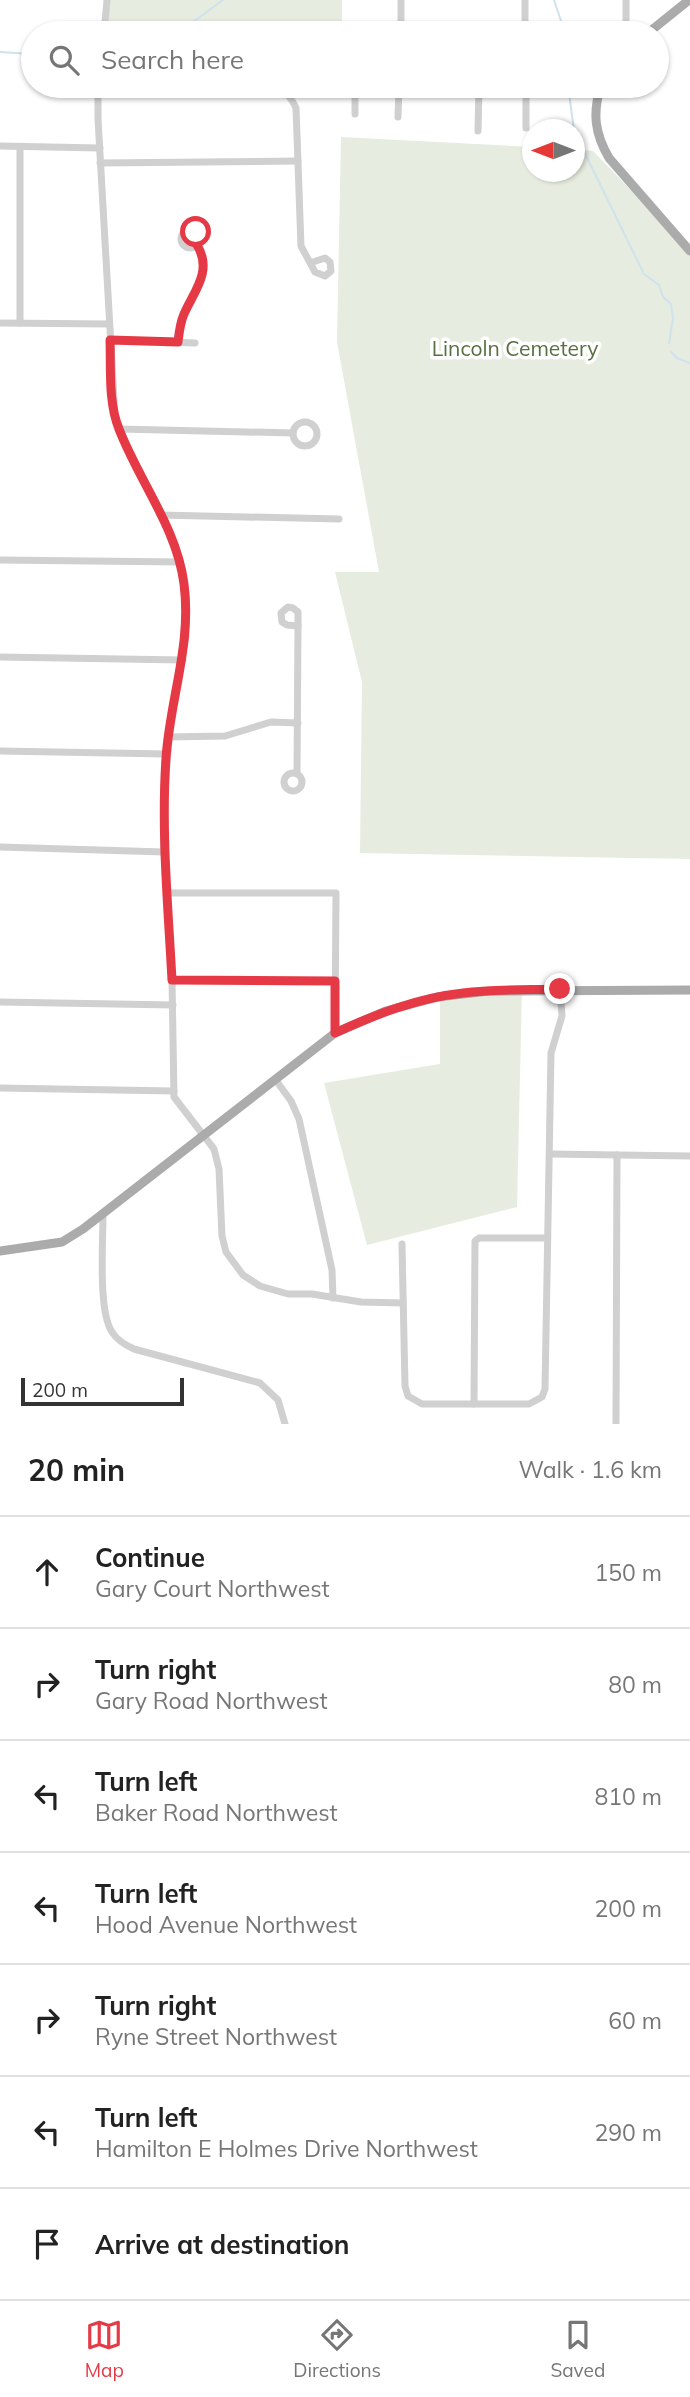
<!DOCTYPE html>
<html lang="en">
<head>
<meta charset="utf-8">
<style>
  :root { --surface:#fff; --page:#f6f6f6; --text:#222; --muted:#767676; --line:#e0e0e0; --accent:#e63946 }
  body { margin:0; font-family:Mulish,sans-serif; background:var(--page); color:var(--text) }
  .compass { position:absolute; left:522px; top:119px; width:63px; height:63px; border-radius:50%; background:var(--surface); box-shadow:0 2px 5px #0004; rotate:270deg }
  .scale { position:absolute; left:21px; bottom:18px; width:163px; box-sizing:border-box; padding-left:7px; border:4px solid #333; border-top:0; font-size:19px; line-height:24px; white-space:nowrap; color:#333; -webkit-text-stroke:5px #fff; paint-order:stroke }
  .stop { position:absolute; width:21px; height:21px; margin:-16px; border:5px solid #e63946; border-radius:50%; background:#fff }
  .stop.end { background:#e63946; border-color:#fff; box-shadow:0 2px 7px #0008 }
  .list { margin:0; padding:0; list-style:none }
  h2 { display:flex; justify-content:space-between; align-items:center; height:91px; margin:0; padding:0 28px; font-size:30px }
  h2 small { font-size:23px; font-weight:400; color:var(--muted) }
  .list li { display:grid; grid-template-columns:46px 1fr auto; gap:21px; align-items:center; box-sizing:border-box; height:112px; padding:0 28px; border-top:2px solid var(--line) }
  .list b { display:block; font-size:26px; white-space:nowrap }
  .list p { margin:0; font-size:23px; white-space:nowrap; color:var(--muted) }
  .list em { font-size:23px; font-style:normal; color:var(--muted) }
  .icon { flex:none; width:38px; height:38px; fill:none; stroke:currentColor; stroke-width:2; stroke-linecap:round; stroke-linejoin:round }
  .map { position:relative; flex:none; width:690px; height:1424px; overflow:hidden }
  .search { position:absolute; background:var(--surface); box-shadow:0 2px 5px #0004; left:21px; right:21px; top:21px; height:77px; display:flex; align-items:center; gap:18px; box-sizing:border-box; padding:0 24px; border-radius:38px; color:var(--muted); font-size:26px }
  .sheet { height:875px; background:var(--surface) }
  nav { display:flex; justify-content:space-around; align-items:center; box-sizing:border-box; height:98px; border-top:2px solid var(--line); background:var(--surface); font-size:19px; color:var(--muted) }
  nav a { display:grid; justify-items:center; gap:4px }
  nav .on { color:var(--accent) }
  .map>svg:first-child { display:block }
</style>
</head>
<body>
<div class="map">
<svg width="690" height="1424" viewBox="0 0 690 1424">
  <rect width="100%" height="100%" fill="#fff"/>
  <!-- green -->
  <g fill="#e6ecdf">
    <polygon points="107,0 342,0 342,33 104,33"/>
    <polygon points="341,137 532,147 532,172 574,172 575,149 593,151 690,251 690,859 360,853 362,682 335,572 379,572 337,342"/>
    <polygon points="522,988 517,1207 367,1245 324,1083 440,1064 440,1000"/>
  </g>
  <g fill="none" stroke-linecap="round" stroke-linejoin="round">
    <!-- stream -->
    <g stroke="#cfe2ee" stroke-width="2">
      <polyline points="554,0 565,33"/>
      <polyline points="178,33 223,0"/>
      <polyline points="0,52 33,54"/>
      <polyline points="568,86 574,130"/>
      <polyline points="574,131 644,274 659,285 663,297 671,304 673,318 669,343"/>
      <polyline points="671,352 677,358 690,363"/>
    </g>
    <!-- minor -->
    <g stroke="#d0d0d0" stroke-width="7">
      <polyline points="525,0 525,33"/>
      <polyline points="356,26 356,33"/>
      <polyline points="104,33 107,0"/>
      <polyline points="401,33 401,0"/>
      <polyline points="620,33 626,23 626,0"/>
      <polyline points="98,86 98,119 115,416 119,429 172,539 180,562 184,584 186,636 171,717 164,799 164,852 172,980 174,1097 214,1149 219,1169 222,1236 226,1252 243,1275 260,1286 288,1294 312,1294 361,1302 403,1303"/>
      <polyline points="526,86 526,128"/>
      <path d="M98 89H274C286 92 291 97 296 108L301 246 315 272 325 276 331 271 330 262 325 258 310 263"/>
      <polyline points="355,114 355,86"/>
      <polyline points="398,117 399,86"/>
      <polyline points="478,131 479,86"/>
      <polyline points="0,146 100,148"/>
      <polyline points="20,147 20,323"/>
      <polyline points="100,163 298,161"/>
      <circle cx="190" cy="239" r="9"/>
      <polyline points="0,323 109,324"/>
      <polyline points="110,340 195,343"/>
      <path d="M178 342C179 332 180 323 184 314 194 291 213 271 196 245"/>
      <circle cx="305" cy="434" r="12"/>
      <polyline points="119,429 293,433"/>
      <polyline points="160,515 339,519"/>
      <polyline points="0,560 180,562"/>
      <polygon points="288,607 293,608 298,612 298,626 287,625 282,622 281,613"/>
      <polyline points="0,657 183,660"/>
      <polyline points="168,737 225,736 271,722 298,723"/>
      <polyline points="0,751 166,754"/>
      <polyline points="297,773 298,626"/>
      <circle cx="293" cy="782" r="9"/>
      <polyline points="0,847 164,852"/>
      <polyline points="167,893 336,893 335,1033"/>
      <polyline points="172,980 335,981"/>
      <polyline points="0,1002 173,1005"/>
      <polyline points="275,1079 291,1101 299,1119 332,1270 333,1298"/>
      <polyline points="0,1088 174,1091"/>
      <polyline points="550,1154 690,1156"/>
      <path d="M103 1215C103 1243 98 1311 112 1332 117 1340 125 1345 134 1349L260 1383 278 1400 285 1424"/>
      <polyline points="402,1244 405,1386 408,1396 422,1404 529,1404 542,1397 545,1389 551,1053 562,1016 560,989"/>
      <polyline points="474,1404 475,1241 479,1238 546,1238"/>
      <polyline points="616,1424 617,1155"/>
    </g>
    <!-- major -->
    <g stroke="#ababab" stroke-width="9">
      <polyline points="648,33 689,0"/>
      <path d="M601 86C592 113 595 134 609 158L690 251"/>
      <polyline points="0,1251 62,1242 83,1229 335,1033 386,1011 437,997 489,991 690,990"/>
    </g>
  </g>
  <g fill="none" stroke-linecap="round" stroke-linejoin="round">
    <!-- route -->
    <path stroke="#e63946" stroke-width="9" d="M196 232 199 237 197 245C213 271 194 291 184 314 180 323 179 333 178 342L110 340C111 368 108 402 119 429 139 481 177 528 184 584 192 644 170 699 166 758 161 832 168 905 172 980L335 981V1033C376 1014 418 998 463 993 495 989 528 990 560 989"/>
  </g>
  <g text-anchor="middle" stroke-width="7" stroke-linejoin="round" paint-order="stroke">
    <!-- park labels -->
    <g font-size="21" fill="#56703f" stroke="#fff">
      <text x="515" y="356">Lincoln Cemetery</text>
    </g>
  </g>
</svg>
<svg class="compass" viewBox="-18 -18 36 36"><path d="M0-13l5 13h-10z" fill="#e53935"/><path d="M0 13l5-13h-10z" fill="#767676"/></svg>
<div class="scale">200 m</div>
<div class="stop" style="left:196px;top:232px"></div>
<div class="stop end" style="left:560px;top:989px"></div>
<div class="search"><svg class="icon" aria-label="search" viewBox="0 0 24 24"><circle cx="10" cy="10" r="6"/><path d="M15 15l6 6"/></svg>Search here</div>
</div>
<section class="sheet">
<h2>20 min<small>Walk · 1.6 km</small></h2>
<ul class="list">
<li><svg class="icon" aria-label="ahead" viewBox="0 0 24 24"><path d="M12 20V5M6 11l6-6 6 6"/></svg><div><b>Continue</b><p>Gary Court Northwest</p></div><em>150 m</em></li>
<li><svg class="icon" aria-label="right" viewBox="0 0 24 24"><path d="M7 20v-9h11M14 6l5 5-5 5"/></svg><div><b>Turn right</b><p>Gary Road Northwest</p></div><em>80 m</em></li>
<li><svg class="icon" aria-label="left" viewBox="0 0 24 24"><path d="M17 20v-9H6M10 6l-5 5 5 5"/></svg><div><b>Turn left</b><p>Baker Road Northwest</p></div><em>810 m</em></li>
<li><svg class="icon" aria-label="left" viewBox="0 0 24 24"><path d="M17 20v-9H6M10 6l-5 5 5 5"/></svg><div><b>Turn left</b><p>Hood Avenue Northwest</p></div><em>200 m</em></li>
<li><svg class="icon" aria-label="right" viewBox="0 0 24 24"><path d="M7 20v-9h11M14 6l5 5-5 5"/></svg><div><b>Turn right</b><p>Ryne Street Northwest</p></div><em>60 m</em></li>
<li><svg class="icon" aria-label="left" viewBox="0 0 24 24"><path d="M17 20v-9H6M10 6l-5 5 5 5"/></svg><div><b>Turn left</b><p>Hamilton E Holmes Drive Northwest</p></div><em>290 m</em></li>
<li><svg class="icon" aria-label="arrive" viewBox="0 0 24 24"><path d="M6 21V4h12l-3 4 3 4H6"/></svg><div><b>Arrive at destination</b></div></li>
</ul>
</section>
<nav>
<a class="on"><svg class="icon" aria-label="map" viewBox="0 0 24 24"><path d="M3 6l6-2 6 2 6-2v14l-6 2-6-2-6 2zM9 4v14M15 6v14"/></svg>Map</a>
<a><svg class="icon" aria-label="directions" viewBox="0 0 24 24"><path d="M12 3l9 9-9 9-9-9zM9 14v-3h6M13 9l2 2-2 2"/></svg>Directions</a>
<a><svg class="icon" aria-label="saved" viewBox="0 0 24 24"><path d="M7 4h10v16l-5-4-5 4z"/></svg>Saved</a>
</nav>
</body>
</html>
